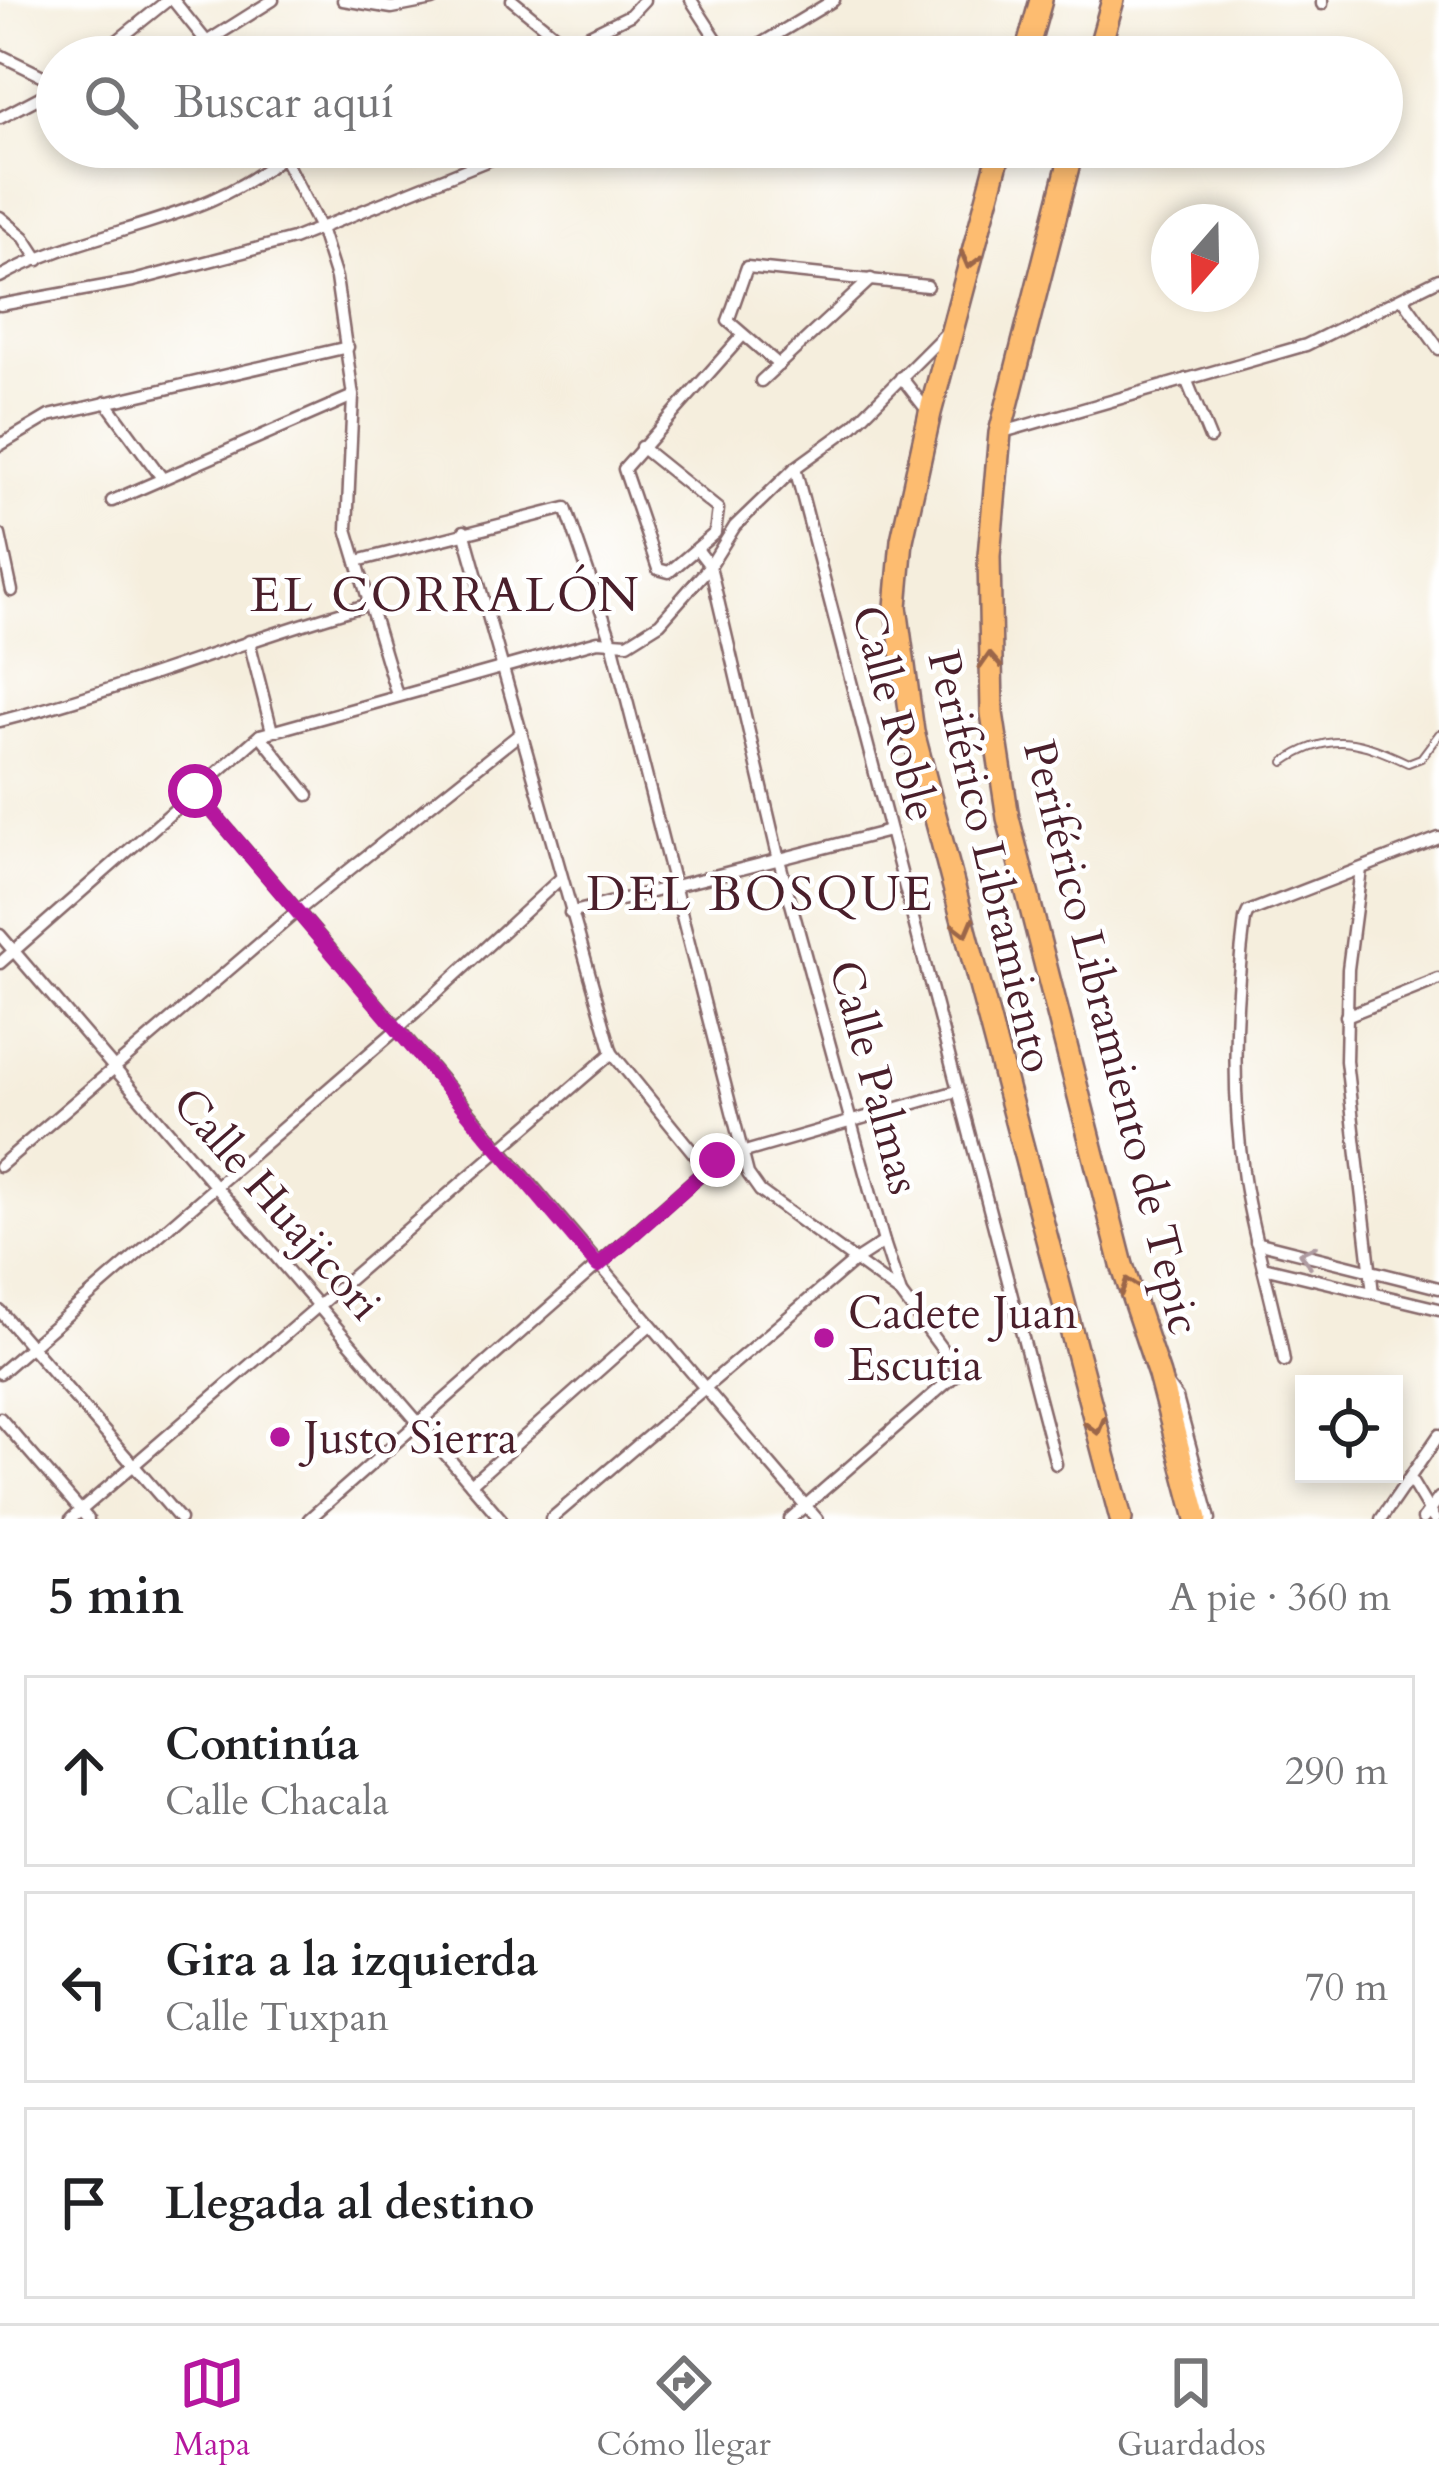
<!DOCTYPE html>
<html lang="es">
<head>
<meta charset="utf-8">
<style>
  :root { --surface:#fff; --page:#f2f2f2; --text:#202124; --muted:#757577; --line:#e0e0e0; --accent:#b5179e }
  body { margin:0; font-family:Cardo,serif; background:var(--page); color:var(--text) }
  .controls { position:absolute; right:36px; bottom:36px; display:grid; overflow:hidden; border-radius:0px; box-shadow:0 6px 18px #0003 }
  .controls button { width:108px; height:108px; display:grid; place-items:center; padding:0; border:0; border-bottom:3px solid var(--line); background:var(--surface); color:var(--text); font:60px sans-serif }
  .compass { position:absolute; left:1151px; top:204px; width:108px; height:108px; border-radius:50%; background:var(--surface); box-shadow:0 6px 18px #0003; rotate:200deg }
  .stop { position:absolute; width:36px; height:36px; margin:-27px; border:9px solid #b5179e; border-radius:50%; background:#fff }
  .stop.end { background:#b5179e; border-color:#fff; box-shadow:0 3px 12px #0008 }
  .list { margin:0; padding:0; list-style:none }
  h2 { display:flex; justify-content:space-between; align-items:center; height:156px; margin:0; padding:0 48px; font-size:51px }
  h2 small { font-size:39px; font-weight:400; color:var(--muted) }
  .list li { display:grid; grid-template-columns:78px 1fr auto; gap:36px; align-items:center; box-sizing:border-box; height:192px; margin:0 24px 24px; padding:0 24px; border:3px solid var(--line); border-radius:0px }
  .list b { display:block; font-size:45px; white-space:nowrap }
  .list p { margin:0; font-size:39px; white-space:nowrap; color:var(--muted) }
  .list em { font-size:39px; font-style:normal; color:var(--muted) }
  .icon { flex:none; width:66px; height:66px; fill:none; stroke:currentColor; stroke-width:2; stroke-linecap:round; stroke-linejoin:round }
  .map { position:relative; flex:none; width:1439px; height:1519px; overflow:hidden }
  .search { position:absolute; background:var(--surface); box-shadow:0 6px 18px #0003; left:36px; right:36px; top:36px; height:132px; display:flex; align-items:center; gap:30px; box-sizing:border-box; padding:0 42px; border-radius:66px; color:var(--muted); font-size:45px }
  .sheet { height:804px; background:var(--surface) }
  nav { display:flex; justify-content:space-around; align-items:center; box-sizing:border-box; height:168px; border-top:3px solid var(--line); background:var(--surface); font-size:33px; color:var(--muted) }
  nav a { display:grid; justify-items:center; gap:6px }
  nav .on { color:var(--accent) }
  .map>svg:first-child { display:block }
</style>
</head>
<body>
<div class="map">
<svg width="1439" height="1519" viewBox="0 0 1439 1519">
  <rect width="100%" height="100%" fill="#fff"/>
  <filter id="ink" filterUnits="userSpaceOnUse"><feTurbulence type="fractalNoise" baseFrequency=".00833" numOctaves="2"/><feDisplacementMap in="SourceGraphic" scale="24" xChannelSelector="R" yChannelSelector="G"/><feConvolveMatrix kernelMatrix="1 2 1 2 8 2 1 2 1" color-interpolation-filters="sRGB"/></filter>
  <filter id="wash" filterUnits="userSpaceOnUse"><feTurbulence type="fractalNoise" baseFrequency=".004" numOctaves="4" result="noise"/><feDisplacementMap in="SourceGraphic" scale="48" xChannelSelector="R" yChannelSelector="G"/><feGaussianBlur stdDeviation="2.7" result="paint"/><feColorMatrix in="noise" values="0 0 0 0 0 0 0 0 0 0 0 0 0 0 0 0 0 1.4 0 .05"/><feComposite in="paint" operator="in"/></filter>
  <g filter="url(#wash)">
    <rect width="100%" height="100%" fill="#f5eedd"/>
  </g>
  <g filter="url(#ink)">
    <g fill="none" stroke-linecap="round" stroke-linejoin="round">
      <!-- lane casing -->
      <g stroke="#866769" stroke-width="10">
        <path id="lane" d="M1284 762C1330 730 1361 741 1408 763L1421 758 1439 734"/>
      </g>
      <!-- street casing -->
      <g stroke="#866769" stroke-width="15">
        <g id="street">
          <polyline points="173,0 219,57"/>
          <polyline points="343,0 392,8 433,0"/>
          <polyline points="512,0 567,45"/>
          <polyline points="691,0 728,57"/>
          <polyline points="1322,0 1322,4"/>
          <polyline points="208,41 273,0"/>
          <polyline points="0,55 57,83"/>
          <polyline points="97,57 168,0"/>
          <polyline points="544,57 630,15 644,0"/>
          <polyline points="739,57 834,0"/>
          <polyline points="0,118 57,88"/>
          <polyline points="278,147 320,228 336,278 353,396 347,529 397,695"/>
          <polyline points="0,217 24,237 39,260"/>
          <path d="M0 277C89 226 211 226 293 147"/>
          <polyline points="1404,300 1439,349"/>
          <polyline points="0,305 133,281 293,239 521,147"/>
          <polyline points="779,365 728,321 747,267 927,286"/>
          <polyline points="901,377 929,413"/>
          <polyline points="1186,379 1210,438"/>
          <polyline points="761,381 871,279"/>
          <polyline points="106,402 162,478"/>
          <polyline points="1003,432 1306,345 1439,279"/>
          <polyline points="0,445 49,416 348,347"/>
          <polyline points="641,447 718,509 715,533 669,572 658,569 624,469 743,335"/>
          <polyline points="795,468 1056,1464"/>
          <polyline points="112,501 353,396"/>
          <polyline points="464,531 612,1053 709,1172"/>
          <polyline points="0,535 12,591"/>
          <polyline points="697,549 710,566 778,856 884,1242 901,1294 959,1372 790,1519"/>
          <polyline points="357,561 566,508 612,642 748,1174 760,1191 901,1294"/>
          <polyline points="249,641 272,731"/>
          <path d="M0 721C126 689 245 639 370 604"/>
          <polyline points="260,735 308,795"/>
          <polyline points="195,791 817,1519"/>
          <polyline points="1361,869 1348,969 1346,1061 1373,1293"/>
          <polyline points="570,913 889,831"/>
          <polyline points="0,935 501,1519"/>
          <polyline points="0,963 260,735 598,641 628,643 660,623 710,566 735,526 795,468 853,426 949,330"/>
          <polyline points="1346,1016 1439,979"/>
          <polyline points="0,1166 295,913 522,732"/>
          <polyline points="1256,1242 1439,1288"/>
          <polyline points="1263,1267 1439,1309"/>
          <polyline points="0,1311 180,1519"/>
          <path d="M1284 1361C1274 1300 1253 1241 1244 1179 1231 1093 1234 1005 1245 919L1248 912 1439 838"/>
          <polyline points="0,1373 395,1031 561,878"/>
          <polyline points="1168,1386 1177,1398 1210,1519"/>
          <polyline points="0,1418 88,1519"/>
          <polyline points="1410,1479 1434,1519"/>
          <polyline points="471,1484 649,1326"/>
          <polyline points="71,1519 612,1053"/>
          <polyline points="309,1519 717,1160 957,1091"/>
          <polyline points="551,1519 853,1262 884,1242"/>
          <polyline points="1381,1519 1439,1435"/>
          <polyline points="1423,1519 1439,1498"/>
        </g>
      </g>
      <!-- highway casing -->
      <g stroke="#866769" stroke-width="26">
        <g id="highway">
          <polyline points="1025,57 1041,0"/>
          <polyline points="1097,57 1113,0"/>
          <polyline points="1001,147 930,413 902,540 896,607 913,732 1121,1519"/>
          <polyline points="1073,147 1000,433 989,556 992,713 1008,818 1122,1265 1159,1375 1197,1519"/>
        </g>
      </g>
      <!-- lane -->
      <use href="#lane" stroke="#fff" stroke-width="6"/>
      <!-- street -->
      <use href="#street" stroke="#fff" stroke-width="10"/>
      <!-- highway -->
      <use href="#highway" stroke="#fdbc70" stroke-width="21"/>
    </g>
    <!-- one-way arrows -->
    <defs><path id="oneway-chevron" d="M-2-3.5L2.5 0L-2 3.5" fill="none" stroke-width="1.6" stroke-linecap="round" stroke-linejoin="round" transform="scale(3)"/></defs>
    <g stroke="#9b664a">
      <use href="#oneway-chevron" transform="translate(970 260) rotate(105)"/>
      <use href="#oneway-chevron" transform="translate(990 661) rotate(-93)"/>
      <use href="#oneway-chevron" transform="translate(964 928) rotate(75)"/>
      <use href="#oneway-chevron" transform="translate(1129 1286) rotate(-109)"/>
      <use href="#oneway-chevron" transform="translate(1096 1426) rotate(75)"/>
    </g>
    <use stroke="#ae9aa0" href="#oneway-chevron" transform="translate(1307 1255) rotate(-166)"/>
  </g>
  <g fill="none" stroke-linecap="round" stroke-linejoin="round" filter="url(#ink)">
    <!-- route -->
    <polyline stroke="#b5179e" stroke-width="15" points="195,791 598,1266 717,1160"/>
  </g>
  <!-- markers -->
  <g fill="#b5179e" stroke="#fff" stroke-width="4.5">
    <circle cx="824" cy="1338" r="12"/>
    <circle cx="280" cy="1437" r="12"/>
  </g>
  <g text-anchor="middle" stroke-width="9" stroke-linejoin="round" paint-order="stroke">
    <!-- street labels -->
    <g font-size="45" fill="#4a1f2b" stroke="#fff">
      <text transform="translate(896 713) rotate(75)" y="16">Calle Roble</text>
      <text transform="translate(992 861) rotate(77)" y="16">Periférico Libramiento</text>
      <text transform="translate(1113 1037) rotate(76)" y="16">Periférico Libramiento de Tepic</text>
      <text transform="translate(876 1077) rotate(75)" y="16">Calle Palmas</text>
      <text transform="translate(278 1203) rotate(49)" y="16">Calle Huajicori</text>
    </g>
    <!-- poi labels -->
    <g font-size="45" fill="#4a1f2b" stroke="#fff" text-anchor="start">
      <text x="848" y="1328">Cadete Juan<tspan x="848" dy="52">Escutia</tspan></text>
      <text x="304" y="1453">Justo Sierra</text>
    </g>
    <!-- neighbourhood labels -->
    <g font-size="48" letter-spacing="3" fill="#4a1f2b" stroke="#fff">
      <text x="446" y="611">EL CORRALÓN</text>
      <text x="761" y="910">DEL BOSQUE</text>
    </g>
  </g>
</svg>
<div class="controls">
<button><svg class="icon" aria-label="locate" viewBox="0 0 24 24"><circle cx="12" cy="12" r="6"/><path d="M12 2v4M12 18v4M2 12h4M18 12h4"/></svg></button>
</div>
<svg class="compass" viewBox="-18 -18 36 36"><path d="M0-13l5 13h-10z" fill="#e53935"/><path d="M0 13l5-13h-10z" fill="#757577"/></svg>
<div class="stop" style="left:195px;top:791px"></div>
<div class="stop end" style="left:717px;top:1160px"></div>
<div class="search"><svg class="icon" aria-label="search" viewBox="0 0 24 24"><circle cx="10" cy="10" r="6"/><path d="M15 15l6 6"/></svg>Buscar aquí</div>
</div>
<section class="sheet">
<h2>5 min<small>A pie · 360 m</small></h2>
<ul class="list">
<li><svg class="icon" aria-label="ahead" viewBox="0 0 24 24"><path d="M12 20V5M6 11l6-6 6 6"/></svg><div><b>Continúa</b><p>Calle Chacala</p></div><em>290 m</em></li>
<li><svg class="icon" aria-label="left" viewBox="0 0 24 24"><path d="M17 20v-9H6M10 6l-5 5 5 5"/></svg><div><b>Gira a la izquierda</b><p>Calle Tuxpan</p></div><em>70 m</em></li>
<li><svg class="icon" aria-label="arrive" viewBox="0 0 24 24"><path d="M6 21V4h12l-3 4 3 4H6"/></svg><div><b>Llegada al destino</b></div></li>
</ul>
</section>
<nav>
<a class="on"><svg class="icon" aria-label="map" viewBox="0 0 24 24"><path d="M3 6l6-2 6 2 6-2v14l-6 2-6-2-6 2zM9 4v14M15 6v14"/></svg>Mapa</a>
<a><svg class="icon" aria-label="directions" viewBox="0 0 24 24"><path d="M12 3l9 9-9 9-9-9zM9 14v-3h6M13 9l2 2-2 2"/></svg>Cómo llegar</a>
<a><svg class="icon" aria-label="saved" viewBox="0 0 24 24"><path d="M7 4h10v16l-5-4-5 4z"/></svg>Guardados</a>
</nav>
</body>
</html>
